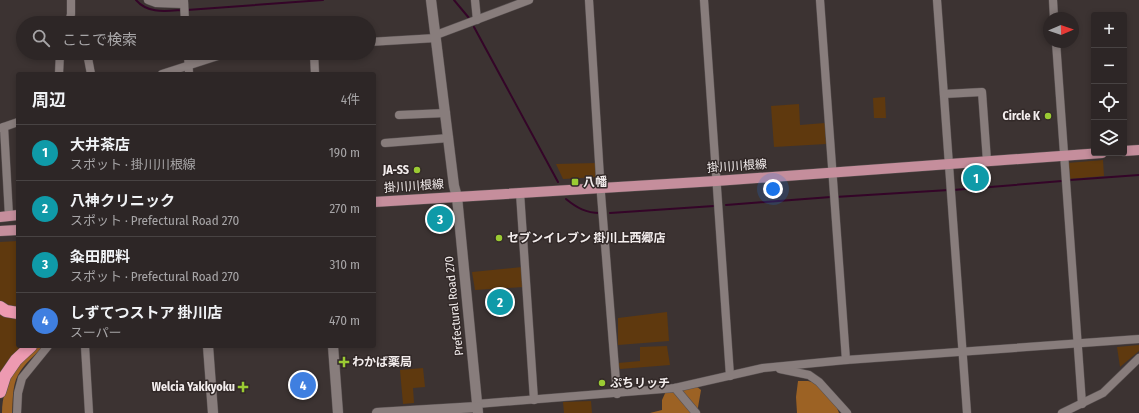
<!DOCTYPE html>
<html lang="ja">
<head>
<meta charset="utf-8">
<style>
  :root { --surface:#2d2626; --page:#352e2e; --text:#f1f3f6; --muted:#a7a5a7; --line:#484343; --accent:#d93025 }
  body { margin:0; font-family:"Fira Sans Condensed","Noto Sans JP",sans-serif; background:var(--page); color:var(--text) }
  .controls { position:absolute; right:12px; top:12px; display:grid; overflow:hidden; border-radius:4px; box-shadow:0 2px 6px #0003 }
  .controls button { width:36px; height:36px; display:grid; place-items:center; padding:0; border:0; border-bottom:1px solid var(--line); background:var(--surface); color:var(--text); font:20px sans-serif }
  .compass { position:absolute; left:1043px; top:12px; width:36px; height:36px; border-radius:50%; background:var(--surface); box-shadow:0 2px 6px #0003; rotate:88deg }
  .you { position:absolute; left:773px; top:189px; width:14px; height:14px; margin:-10px; border:3px solid #fff; border-radius:50%; background:#1a73e8; box-shadow:0 0 0 6px #1a73e833 }
  .badge { display:grid; place-items:center; width:26px; height:26px; border-radius:50%; background:var(--accent); color:#fff; font-size:13px; font-weight:700 }
  .pin { position:absolute; translate:-50% -50%; border:2px solid #fff; box-shadow:0 1px 4px #0006 }
  .list { margin:0; padding:0; list-style:none }
  h2 { display:flex; justify-content:space-between; align-items:center; height:52px; margin:0; padding:0 16px; font-size:17px }
  h2 small { font-size:13px; font-weight:400; color:var(--muted) }
  .list li { display:grid; grid-template-columns:26px 1fr auto; gap:12px; align-items:center; box-sizing:border-box; height:56px; padding:0 16px; border-top:1px solid var(--line) }
  .list b { display:block; font-size:15px; white-space:nowrap }
  .list p { margin:0; font-size:13px; white-space:nowrap; color:var(--muted) }
  .list em { font-size:13px; font-style:normal; color:var(--muted) }
  .icon { flex:none; width:22px; height:22px; fill:none; stroke:currentColor; stroke-width:2; stroke-linecap:round; stroke-linejoin:round }
  .map { position:relative; flex:none; width:1139px; height:413px; overflow:hidden }
  .search { position:absolute; background:var(--surface); box-shadow:0 2px 6px #0003; left:16px; top:16px; width:360px; height:44px; display:flex; align-items:center; gap:10px; box-sizing:border-box; padding:0 14px; border-radius:22px; color:var(--muted); font-size:15px }
  .panel { position:absolute; background:var(--surface); box-shadow:0 2px 6px #0003; left:16px; top:72px; width:360px; height:276px; border-radius:4px }
  .map>svg:first-child { display:block }
</style>
</head>
<body>
<div class="map">
<svg width="1139" height="413" viewBox="0 0 1139 413">
  <rect width="100%" height="100%" fill="#3c3332"/>
  <!-- green -->
  <g fill="#5f390e">
    <polygon points="885,97 886,118 874,118 873,98"/>
    <polygon points="799,104 800,125 825,123 826,144 774,147 771,106"/>
    <polygon points="1103,160 1104,176 1068,179 1067,163"/>
    <polygon points="597,163 598,177 563,179 556,164"/>
    <polygon points="18,241 18,310 0,302 0,242"/>
    <polygon points="522,267 523,287 475,290 472,272"/>
    <polygon points="0,310 18,317 18,346 26,346 0,380"/>
    <polygon points="667,312 669,341 618,345 618,318"/>
    <polygon points="1139,345 1139,351 1120,367 1117,347"/>
    <polygon points="667,346 670,365 620,369 618,363 640,361 640,347"/>
    <polygon points="423,368 425,387 413,388 414,403 403,404 400,370"/>
    <polygon points="591,401 592,413 564,413 563,402"/>
  </g>
  <!-- forest -->
  <g fill="#9c6224">
    <path d="M39 346H44C35 355 24 364 18 375 12 386 13 401 12 413H2C2 397 7 381 16 368 22 360 31 353 39 346Z"/>
    <path d="M798 381C801 381 805 381 808 381 819 382 836 403 839 413H797L796 397Z"/>
    <polygon points="696,386 701,390 697,413 650,413 662,410 662,400 667,389"/>
  </g>
  <g fill="none" stroke-linecap="round" stroke-linejoin="round">
    <!-- stream -->
    <g stroke="#340528" stroke-width="2">
      <path d="M136 0C148 14 166 11 182 10"/>
      <polyline points="454,0 469,18"/>
      <polyline points="187,10 323,0"/>
      <polyline points="474,27 558,182"/>
      <polyline points="1070,180 1139,175"/>
      <polyline points="953,190 1062,181"/>
      <polyline points="835,197 949,190"/>
      <path d="M566 199C577 208 586 213 600 213"/>
      <polyline points="726,205 831,197"/>
      <polyline points="610,213 714,206"/>
    </g>
    <!-- street casing -->
    <g stroke="#595151" stroke-width="9">
      <g id="street">
        <polyline points="148,0 156,3 184,4"/>
        <polyline points="475,0 477,20"/>
        <polyline points="589,0 601,194 617,394"/>
        <polyline points="704,0 730,376"/>
        <polyline points="820,0 846,360"/>
        <polyline points="937,0 967,413"/>
        <polyline points="1053,0 1054,18"/>
        <polyline points="184,1 185,23"/>
        <polyline points="69,23 71,14 71,0"/>
        <polyline points="436,35 529,0"/>
        <polyline points="369,42 436,38"/>
        <polyline points="1056,42 1082,404"/>
        <polyline points="87,53 91,74"/>
        <polyline points="188,53 189,74"/>
        <polyline points="314,53 315,74"/>
        <polyline points="59,74 60,53"/>
        <polyline points="162,74 227,53"/>
        <polyline points="944,94 982,92 987,161"/>
        <polyline points="399,115 446,113"/>
        <polyline points="4,127 9,216"/>
        <polyline points="1,128 18,122"/>
        <polyline points="385,143 449,138"/>
        <polyline points="520,193 534,400"/>
        <polyline points="85,346 89,413"/>
        <polyline points="780,369 809,375 819,382 847,413"/>
        <polyline points="675,388 696,413"/>
        <polyline points="477,404 675,388 763,368 846,360 1139,339"/>
        <polyline points="17,413 18,393 22,378 48,346"/>
        <polyline points="1062,413 1103,393 1139,358"/>
      </g>
    </g>
    <!-- secondary casing -->
    <g stroke="#595151" stroke-width="11">
      <g id="secondary">
        <polyline points="431,0 454,186 457,197 478,413"/>
        <polyline points="208,346 213,413"/>
        <polyline points="333,346 338,413"/>
        <polyline points="377,413 477,407"/>
      </g>
    </g>
    <!-- primary casing -->
    <g stroke="#595151" stroke-width="11">
      <g id="primary">
        <polyline points="1124,151 1139,150"/>
        <polyline points="374,202 716,181 1102,153"/>
        <polyline points="0,217 18,215"/>
        <polyline points="0,231 18,230"/>
      </g>
    </g>
    <!-- highway casing -->
    <g stroke="#595151" stroke-width="13">
      <g id="highway">
        <polyline points="0,307 6,311 18,313"/>
        <polyline points="0,392 5,376 16,360 31,346"/>
      </g>
    </g>
    <!-- street -->
    <use href="#street" stroke="#887d7c" stroke-width="8"/>
    <!-- secondary -->
    <use href="#secondary" stroke="#887d7c" stroke-width="10"/>
    <!-- primary -->
    <use href="#primary" stroke="#c58e9c" stroke-width="10"/>
    <!-- highway -->
    <use href="#highway" stroke="#ed9ab1" stroke-width="12"/>
  </g>
  <!-- markers -->
  <g fill="#9bcb33" stroke="#322928" stroke-width="1.5">
    <circle cx="1048" cy="116" r="4"/>
    <circle cx="417" cy="170" r="4"/>
    <rect x="571" y="178" width="8" height="8" rx="2"/>
    <circle cx="499" cy="238" r="4"/>
    <path d="M342 356h4v4h4v4h-4v4h-4v-4h-4v-4h4z"/>
    <circle cx="602" cy="383" r="4"/>
    <path d="M241 381h4v4h4v4h-4v4h-4v-4h-4v-4h4z"/>
  </g>
  <g text-anchor="middle" stroke-width="3" stroke-linejoin="round" paint-order="stroke">
    <!-- poi labels -->
    <g font-size="12" font-weight="bold" fill="#f3eded" stroke="#322928" text-anchor="start">
      <text x="1040" y="120" text-anchor="end">Circle K</text>
      <text x="409" y="174" text-anchor="end">JA-SS</text>
      <text x="583" y="186">八幡</text>
      <text x="507" y="242">セブンイレブン 掛川上西郷店</text>
      <text x="352" y="366">わかば薬局</text>
      <text x="610" y="387">ぷちリッチ</text>
      <text x="235" y="391" text-anchor="end">Welcia Yakkyoku</text>
    </g>
    <!-- street labels -->
    <g font-size="12" fill="#f3eded" stroke="#322928">
      <text transform="translate(737 166) rotate(-4)" y="4">掛川川根線</text>
      <text transform="translate(414 186) rotate(-4)" y="4">掛川川根線</text>
      <text transform="translate(454 306) rotate(-96)" y="4">Prefectural Road 270</text>
    </g>
  </g>
</svg>
<div class="controls">
<button>+</button>
<button>−</button>
<button><svg class="icon" aria-label="locate" viewBox="0 0 24 24"><circle cx="12" cy="12" r="6"/><path d="M12 2v4M12 18v4M2 12h4M18 12h4"/></svg></button>
<button><svg class="icon" aria-label="layers" viewBox="0 0 24 24"><path d="M12 4l9 5-9 5-9-5zM3 14l9 5 9-5"/></svg></button>
</div>
<svg class="compass" viewBox="-18 -18 36 36"><path d="M0-13l5 13h-10z" fill="#e53935"/><path d="M0 13l5-13h-10z" fill="#a7a5a7"/></svg>
<div class="you"></div>
<div class="pin badge" style="left:976px;top:178px;background:#0f9aa8">1</div>
<div class="pin badge" style="left:500px;top:302px;background:#0f9aa8">2</div>
<div class="pin badge" style="left:440px;top:219px;background:#0f9aa8">3</div>
<div class="pin badge" style="left:303px;top:385px;background:#3f7fe0">4</div>
<div class="search"><svg class="icon" aria-label="search" viewBox="0 0 24 24"><circle cx="10" cy="10" r="6"/><path d="M15 15l6 6"/></svg>ここで検索</div>
<section class="panel">
<h2>周辺<small>4件</small></h2>
<ul class="list">
<li><span class="badge" style="background:#0f9aa8">1</span><div><b>大井茶店</b><p>スポット · 掛川川根線</p></div><em>190 m</em></li>
<li><span class="badge" style="background:#0f9aa8">2</span><div><b>八神クリニック</b><p>スポット · Prefectural Road 270</p></div><em>270 m</em></li>
<li><span class="badge" style="background:#0f9aa8">3</span><div><b>粂田肥料</b><p>スポット · Prefectural Road 270</p></div><em>310 m</em></li>
<li><span class="badge" style="background:#3f7fe0">4</span><div><b>しずてつストア 掛川店</b><p>スーパー</p></div><em>470 m</em></li>
</ul>
</section>
</div>
</body>
</html>
